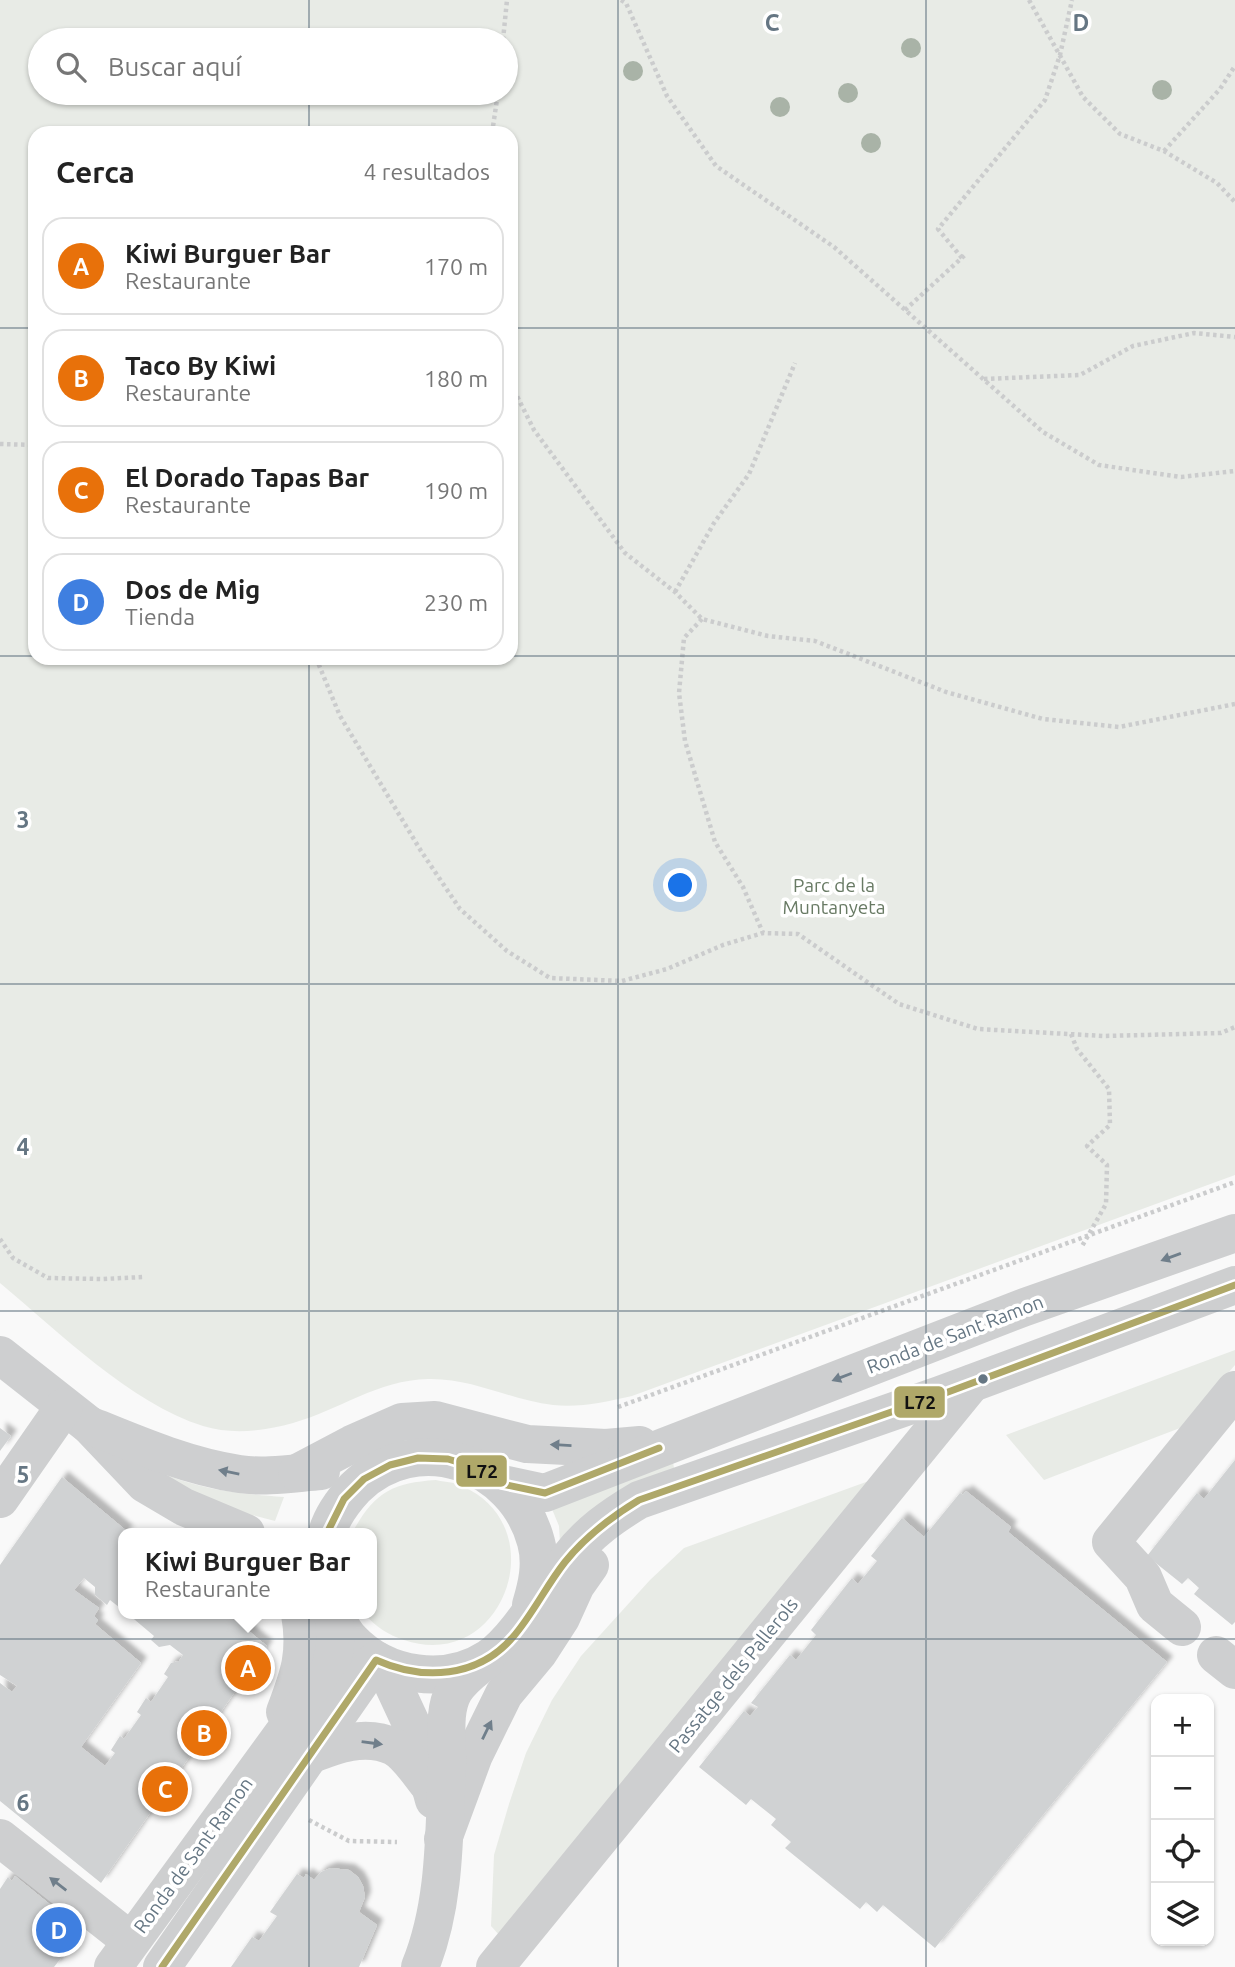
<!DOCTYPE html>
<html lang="es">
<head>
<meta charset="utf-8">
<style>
  :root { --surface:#fff; --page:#f6f6f6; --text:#222; --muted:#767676; --line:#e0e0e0; --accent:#585c60 }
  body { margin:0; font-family:Ubuntu,sans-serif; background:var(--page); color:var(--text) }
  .controls { position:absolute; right:21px; bottom:21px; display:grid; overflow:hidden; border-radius:14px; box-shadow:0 2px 5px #0004 }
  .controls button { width:63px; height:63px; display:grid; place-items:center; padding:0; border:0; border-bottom:2px solid var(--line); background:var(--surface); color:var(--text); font:35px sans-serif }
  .you { position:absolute; left:681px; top:886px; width:24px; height:24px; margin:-18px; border:5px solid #fff; border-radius:50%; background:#1a73e8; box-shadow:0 0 0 10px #1a73e833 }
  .badge { display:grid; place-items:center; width:46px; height:46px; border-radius:50%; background:var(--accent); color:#fff; font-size:23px; font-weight:700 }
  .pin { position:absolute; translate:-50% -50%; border:4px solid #fff; box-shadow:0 2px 7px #0006 }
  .popup { position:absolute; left:118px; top:1528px; width:259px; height:91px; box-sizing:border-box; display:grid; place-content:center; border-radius:14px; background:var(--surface); filter:drop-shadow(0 2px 5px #0005); font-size:23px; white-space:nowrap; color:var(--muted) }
  .popup b { font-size:26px; color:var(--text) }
  .popup::after { content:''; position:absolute; left:50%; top:100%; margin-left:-14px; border:14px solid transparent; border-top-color:var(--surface) }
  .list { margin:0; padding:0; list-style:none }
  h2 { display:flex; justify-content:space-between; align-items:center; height:91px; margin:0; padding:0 28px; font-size:30px }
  h2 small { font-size:23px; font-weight:400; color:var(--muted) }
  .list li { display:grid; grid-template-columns:46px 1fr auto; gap:21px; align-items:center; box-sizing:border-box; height:98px; margin:0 14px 14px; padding:0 14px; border:2px solid var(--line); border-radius:21px }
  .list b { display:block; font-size:26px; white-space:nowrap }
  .list p { margin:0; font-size:23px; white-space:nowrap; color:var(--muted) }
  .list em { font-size:23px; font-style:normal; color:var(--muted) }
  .icon { flex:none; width:38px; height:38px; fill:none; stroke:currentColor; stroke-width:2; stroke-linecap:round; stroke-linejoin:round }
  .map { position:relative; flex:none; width:1235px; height:1967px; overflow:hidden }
  .search { position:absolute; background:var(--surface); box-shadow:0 2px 5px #0004; left:28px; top:28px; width:490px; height:77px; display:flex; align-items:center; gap:18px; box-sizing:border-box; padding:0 24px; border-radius:38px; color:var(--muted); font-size:26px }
  .panel { position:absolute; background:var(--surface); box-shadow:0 2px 5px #0004; left:28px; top:126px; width:490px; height:539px; border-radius:21px }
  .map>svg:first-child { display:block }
</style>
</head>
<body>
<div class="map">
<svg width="1235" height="1967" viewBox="0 0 1235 1967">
  <defs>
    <filter id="shadow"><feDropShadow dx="6" dy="-6" stdDeviation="2" flood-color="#0004"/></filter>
  </defs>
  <rect width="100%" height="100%" fill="#f9f9f9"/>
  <!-- green -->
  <g fill="#e8ebe6" fill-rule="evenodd">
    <path d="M0 0H1235V1175L632 1396C606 1402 579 1408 553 1405 510 1400 473 1378 428 1379 378 1380 339 1410 293 1423 265 1431 232 1435 203 1426 130 1403 59 1332 0 1283ZM40 40H506V93H40ZM35 133H511V658H35Z"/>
    <polygon points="1235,1350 1235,1365 1180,1428 1044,1480 1006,1435"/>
    <polygon points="673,1462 675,1474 560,1543 559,1526 552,1509"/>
    <path d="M152 1469C200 1490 233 1493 284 1497L275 1521 217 1506Z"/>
    <polygon points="877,1478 500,1936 491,1926 494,1855 509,1804 526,1753 552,1700 581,1656 650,1580 684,1548"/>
    <path d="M436 1480C444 1482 454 1482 462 1486 556 1527 503 1674 404 1640 389 1635 375 1627 365 1614H372V1533H352C374 1493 391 1483 436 1480Z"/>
  </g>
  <!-- building -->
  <g fill="#d0d2d3" filter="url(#shadow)">
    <polygon points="0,1428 11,1436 0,1451"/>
    <polygon points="1235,1460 1235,1622 1232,1625 1194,1594 1199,1588 1188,1578 1182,1584 1147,1556 1197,1493 1204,1499"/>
    <polygon points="62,1477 129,1533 124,1533 124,1611 110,1600 107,1605 95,1595 95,1587 84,1578 74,1590 99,1608 94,1616 98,1620 95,1624 141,1663 81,1747 105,1766 115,1753 111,1750 120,1736 124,1739 141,1715 137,1712 146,1698 151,1702 168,1677 164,1674 171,1663 179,1661 183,1655 170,1645 159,1647 151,1640 154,1636 128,1614 228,1614 267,1646 101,1883 0,1801 0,1683 12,1692 17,1686 0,1675 0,1565"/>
    <polygon points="966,1491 1011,1527 1008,1532 1167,1662 935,1948 883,1905 877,1912 866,1902 860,1909 785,1848 791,1842 771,1825 776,1819 751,1799 746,1805 699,1767 744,1711 750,1716 758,1707 751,1703 790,1655 796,1660 816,1635 811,1630 852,1578 858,1584 877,1561 871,1556 902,1518 924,1537 960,1493 963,1495"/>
    <polygon points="331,1868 349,1870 358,1877 363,1886 365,1897 359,1912 377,1925 359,1967 231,1967 252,1937 259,1941 277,1916 270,1912 297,1874 304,1878 306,1874 314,1880 321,1872"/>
    <polygon points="15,1876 58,1911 65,1953 54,1967 0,1967 0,1889 8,1877 12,1881"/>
  </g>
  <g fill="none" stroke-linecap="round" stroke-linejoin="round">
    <!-- path -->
    <g stroke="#cbcccd" stroke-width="4.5" stroke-dasharray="3.5 3.5" stroke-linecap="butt">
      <polyline points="621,0 626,3 667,96 716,166 834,247 1043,432 1099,465 1181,477 1235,471"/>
      <polyline points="1029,0 1083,97 1120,134 1164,151 1217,183 1235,202"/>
      <polyline points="503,40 507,0"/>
      <polyline points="492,133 498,93"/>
      <polyline points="1164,151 1220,89 1235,66"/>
      <polyline points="962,258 938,229 1045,100 1060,55 1072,0"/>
      <polyline points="905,310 966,254"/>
      <polyline points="984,379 1080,375 1133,346 1194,333 1235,337"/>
      <polyline points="511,384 534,430 625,553 675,592 702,619 768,636 815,641 946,692 1043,719 1119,727 1235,704"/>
      <polyline points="0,444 35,445"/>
      <polyline points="675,592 714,523 749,474 795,363"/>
      <polyline points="702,619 684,638 679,693 685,741 715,842 743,887 763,933"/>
      <polyline points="316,658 340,716 421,851 460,909 507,951 550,978 622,981 667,969 723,945 763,933 798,934 899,1004 978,1029 1104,1036 1221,1033 1235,1027"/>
      <polyline points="1071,1034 1077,1049 1109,1089 1110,1125 1087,1146 1107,1165 1106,1204 1081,1248"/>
      <polyline points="0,1239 13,1258 48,1278 103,1279 144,1277"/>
      <polyline points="618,1407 1235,1182"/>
      <polyline points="309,1820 349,1841 397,1842"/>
    </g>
    <!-- minor -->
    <g stroke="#cecfd0" stroke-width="38">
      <polyline points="0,1355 89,1425 145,1484 184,1507 246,1533"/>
      <path d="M89 1425C138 1445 187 1466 239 1474 265 1478 295 1473 321 1471"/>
      <polyline points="297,1473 352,1444 402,1422 435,1420 527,1444 606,1448 640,1445"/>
      <polyline points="502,1484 545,1493 1025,1307 1235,1233"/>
      <polyline points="0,1499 64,1407"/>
      <path d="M327 1533C332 1516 343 1501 355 1488 416 1427 515 1462 536 1542 542 1564 537 1585 531 1605"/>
      <path d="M333 1614C339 1622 344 1633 351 1640 386 1677 446 1686 489 1658 518 1638 546 1587 569 1558 588 1533 612 1516 639 1500L940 1395 1235 1285"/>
      <polyline points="1182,1627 1155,1605 1143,1577 1111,1542 1235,1390"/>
      <polyline points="1216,1655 1235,1670"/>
      <polyline points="384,1665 416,1734 434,1800"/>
      <path d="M285 1712C299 1675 307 1654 300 1614"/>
      <path d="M307 1756C335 1745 365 1733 394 1747 407 1754 419 1773 428 1784"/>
      <polyline points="0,1838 131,1941"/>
      <polyline points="443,1839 474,1755 504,1694 539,1652 561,1618 576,1585 590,1565"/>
      <path d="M113 1967 328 1672C337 1651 336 1636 333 1614"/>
      <polyline points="162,1967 376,1660"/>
      <path d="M420 1967C446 1904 444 1832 447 1765 448 1742 442 1712 454 1691 462 1678 474 1670 485 1661"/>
      <polyline points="495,1967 971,1384"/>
    </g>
    <!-- bus-1 casing -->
    <g stroke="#fff" stroke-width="12">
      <g id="bus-1">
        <polyline points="327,1533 344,1499 364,1479 390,1465 418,1458 448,1459 477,1468 502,1484 545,1493 659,1448"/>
        <path d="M162 1967 376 1660C423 1681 478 1678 513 1637 533 1614 546 1586 565 1562 586 1536 611 1517 639 1500L940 1395 1235 1285"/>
      </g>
    </g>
    <!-- bus-1 -->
    <use href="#bus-1" stroke="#afa869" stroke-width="7"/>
  </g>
  <!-- trees -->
  <g fill="#a9b3a7">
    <circle cx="911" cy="48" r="10"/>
    <circle cx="633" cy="71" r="10"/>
    <circle cx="1162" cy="90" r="10"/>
    <circle cx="848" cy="93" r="10"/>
    <circle cx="780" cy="107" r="10"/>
    <circle cx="871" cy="143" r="10"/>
  </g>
  <!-- one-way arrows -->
  <defs><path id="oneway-solid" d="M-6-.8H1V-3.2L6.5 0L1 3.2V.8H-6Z" transform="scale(1.75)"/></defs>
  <g fill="#707f8b">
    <use href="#oneway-solid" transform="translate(1171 1257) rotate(160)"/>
    <use href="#oneway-solid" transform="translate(842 1377) rotate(159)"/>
    <use href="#oneway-solid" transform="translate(561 1445) rotate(-177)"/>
    <use href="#oneway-solid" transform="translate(229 1472) rotate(-169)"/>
    <use href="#oneway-solid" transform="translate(487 1730) rotate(-64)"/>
    <use href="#oneway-solid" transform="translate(372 1743) rotate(8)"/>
    <use href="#oneway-solid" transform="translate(58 1884) rotate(-142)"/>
  </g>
  <!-- grid -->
  <path fill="none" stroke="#657683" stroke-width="2" stroke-opacity="0.55" d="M309 0V40M618 0V1967M926 0V1967M309 93V133M0 328H35M511 328H1235M0 656H35M511 656H1235M309 658V1967M0 984H1235M0 1311H1235M0 1639H1235"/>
  <!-- markers -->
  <circle fill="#657683" stroke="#fff" stroke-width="2.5" cx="983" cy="1379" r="6"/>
  <g text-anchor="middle" stroke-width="7" stroke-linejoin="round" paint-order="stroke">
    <!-- park labels -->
    <g font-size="19" fill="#687a64" stroke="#fff">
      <text x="834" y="892">Parc de la<tspan x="834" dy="22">Muntanyeta</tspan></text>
    </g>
    <!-- street labels -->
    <g font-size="19" fill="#657683" stroke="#fff">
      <text transform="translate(955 1334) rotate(-21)" y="7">Ronda de Sant Ramon</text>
      <text transform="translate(733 1675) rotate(-51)" y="7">Passatge dels Pallerols</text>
      <text transform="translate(193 1855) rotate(-54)" y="7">Ronda de Sant Ramon</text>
    </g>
  </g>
  <g font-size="23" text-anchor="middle" font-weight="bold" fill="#657683" stroke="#fff" stroke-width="7" stroke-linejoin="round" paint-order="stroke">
    <text x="772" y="31">C</text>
    <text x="1081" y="31">D</text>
    <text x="23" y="828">3</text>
    <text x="23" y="1155">4</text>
    <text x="23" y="1483">5</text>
    <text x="23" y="1811">6</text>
  </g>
  <g stroke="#fff" stroke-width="2.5">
    <rect x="893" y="1385" width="53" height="34" rx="7" fill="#afa869"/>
    <rect x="455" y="1454" width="53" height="34" rx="7" fill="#afa869"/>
  </g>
  <g font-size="19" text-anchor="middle" font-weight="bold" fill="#111">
    <text x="920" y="1409">L72</text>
    <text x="482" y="1478">L72</text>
  </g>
</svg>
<div class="controls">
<button>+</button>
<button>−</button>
<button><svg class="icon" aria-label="locate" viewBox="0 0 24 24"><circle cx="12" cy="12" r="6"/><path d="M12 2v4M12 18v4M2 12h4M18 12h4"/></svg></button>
<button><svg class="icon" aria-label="layers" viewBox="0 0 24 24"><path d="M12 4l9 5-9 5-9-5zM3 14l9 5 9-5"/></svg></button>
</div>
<div class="you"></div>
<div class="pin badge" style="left:248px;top:1668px;background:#e8710a">A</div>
<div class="popup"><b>Kiwi Burguer Bar</b>Restaurante</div>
<div class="pin badge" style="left:204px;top:1733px;background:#e8710a">B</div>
<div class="pin badge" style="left:165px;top:1789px;background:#e8710a">C</div>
<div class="pin badge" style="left:59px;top:1930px;background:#3f7fe0">D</div>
<div class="search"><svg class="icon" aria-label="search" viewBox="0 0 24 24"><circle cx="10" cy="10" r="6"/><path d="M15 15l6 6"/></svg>Buscar aquí</div>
<section class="panel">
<h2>Cerca<small>4 resultados</small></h2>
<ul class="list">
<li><span class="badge" style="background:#e8710a">A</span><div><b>Kiwi Burguer Bar</b><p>Restaurante</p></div><em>170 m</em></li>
<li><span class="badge" style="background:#e8710a">B</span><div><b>Taco By Kiwi</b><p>Restaurante</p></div><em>180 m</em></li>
<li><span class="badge" style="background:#e8710a">C</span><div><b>El Dorado Tapas Bar</b><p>Restaurante</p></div><em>190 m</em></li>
<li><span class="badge" style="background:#3f7fe0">D</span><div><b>Dos de Mig</b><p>Tienda</p></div><em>230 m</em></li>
</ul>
</section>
</div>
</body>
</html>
